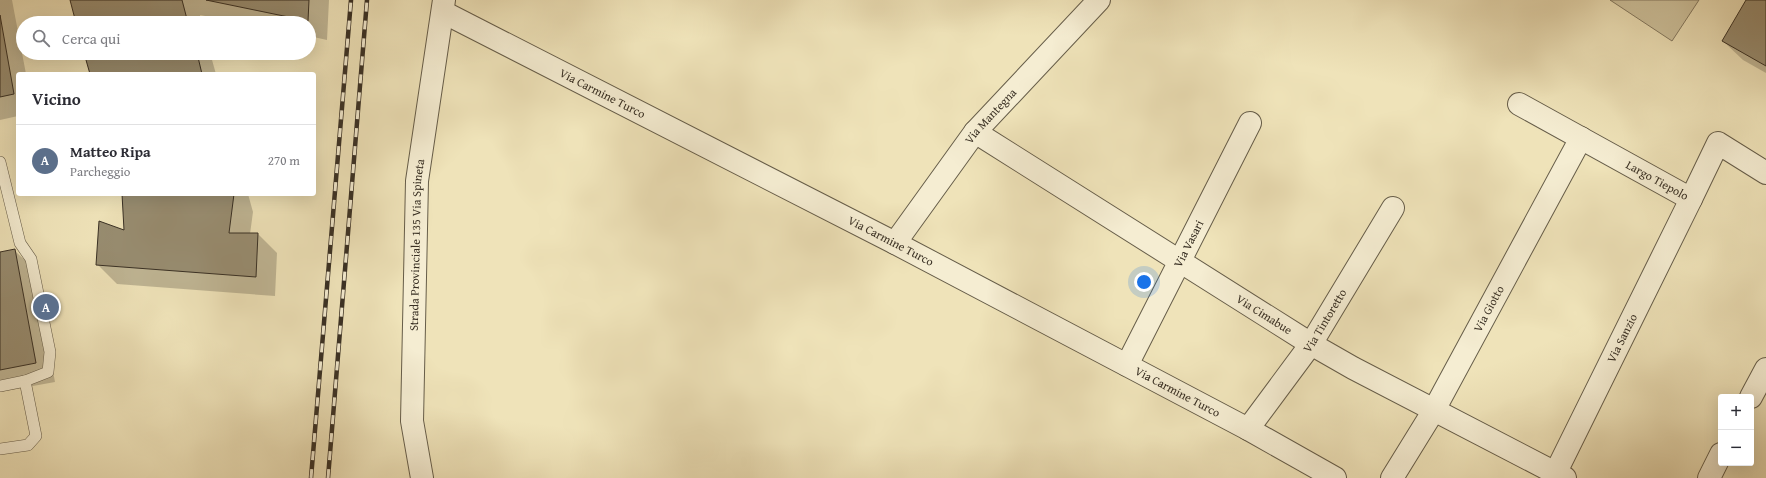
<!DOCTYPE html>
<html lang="it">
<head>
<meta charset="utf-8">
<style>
  :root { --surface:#fff; --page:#f7f7f7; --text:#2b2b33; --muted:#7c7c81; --line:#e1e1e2; --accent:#8f2418 }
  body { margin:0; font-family:"Gentium Book Plus",serif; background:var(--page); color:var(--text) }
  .controls { position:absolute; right:12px; bottom:12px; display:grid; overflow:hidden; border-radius:4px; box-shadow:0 4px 16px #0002 }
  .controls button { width:36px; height:36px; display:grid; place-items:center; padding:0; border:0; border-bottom:1px solid var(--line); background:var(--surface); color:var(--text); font:20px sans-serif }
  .you { position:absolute; left:1144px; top:282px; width:14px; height:14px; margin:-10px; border:3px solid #fff; border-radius:50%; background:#1a73e8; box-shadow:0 0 0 6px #1a73e833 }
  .badge { display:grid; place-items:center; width:26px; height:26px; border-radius:50%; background:var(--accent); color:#fff; font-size:13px; font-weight:700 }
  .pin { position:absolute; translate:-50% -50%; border:2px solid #fff; box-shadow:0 1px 4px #0006 }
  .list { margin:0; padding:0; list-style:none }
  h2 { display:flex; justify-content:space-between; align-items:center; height:52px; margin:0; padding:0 16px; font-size:17px }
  h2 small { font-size:13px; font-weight:400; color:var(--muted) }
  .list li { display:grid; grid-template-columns:26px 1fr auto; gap:12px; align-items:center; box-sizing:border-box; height:72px; padding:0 16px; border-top:1px solid var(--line) }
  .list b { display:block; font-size:15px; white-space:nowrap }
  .list p { margin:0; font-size:13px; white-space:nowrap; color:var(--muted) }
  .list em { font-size:13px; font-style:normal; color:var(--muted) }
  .icon { flex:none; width:22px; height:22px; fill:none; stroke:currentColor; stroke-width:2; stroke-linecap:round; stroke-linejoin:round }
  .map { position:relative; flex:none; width:1766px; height:478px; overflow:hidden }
  .search { position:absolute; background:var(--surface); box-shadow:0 4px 16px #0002; left:16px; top:16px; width:300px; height:44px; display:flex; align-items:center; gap:10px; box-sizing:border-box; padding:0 14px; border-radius:22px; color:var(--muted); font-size:15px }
  .panel { position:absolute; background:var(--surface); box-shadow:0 4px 16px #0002; left:16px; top:72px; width:300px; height:124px; border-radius:4px }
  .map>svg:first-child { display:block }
</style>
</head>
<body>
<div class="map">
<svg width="1766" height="478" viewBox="0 0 1766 478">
  <rect width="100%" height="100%" fill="#efe3b9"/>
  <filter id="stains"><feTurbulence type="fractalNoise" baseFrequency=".005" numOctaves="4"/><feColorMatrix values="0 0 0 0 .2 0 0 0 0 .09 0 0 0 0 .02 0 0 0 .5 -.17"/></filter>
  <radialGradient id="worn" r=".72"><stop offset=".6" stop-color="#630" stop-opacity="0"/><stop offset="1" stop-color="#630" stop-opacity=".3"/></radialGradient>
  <!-- green -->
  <polygon fill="#d0c5a0" stroke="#847a62" points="1610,0 1699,0 1672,41"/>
  <!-- shadow -->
  <g fill="#0003">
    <polygon points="0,0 12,0 26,74 18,74 18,116 0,120"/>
    <polygon points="71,0 329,0 327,40 309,36 309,23 241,23 200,15 202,23 77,23"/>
    <polygon points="1747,0 1766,0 1766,73 1743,60 1723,41"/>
    <polygon points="85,53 210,53 216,74 91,74"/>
    <polygon points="123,194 248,194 253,212 250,234 258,234 277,253 275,296 117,284 98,265 125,231"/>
    <polygon points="14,250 34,269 55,382 0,392 0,253"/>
  </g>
  <!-- building -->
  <g fill="#988d71" stroke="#393024">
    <polygon points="70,0 182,0 188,23 76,23"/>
    <polygon points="206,0 309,0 308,21"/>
    <polygon points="1746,0 1766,0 1766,66 1722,41"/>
    <polygon points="0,15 14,94 0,97"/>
    <polygon points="84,53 197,53 202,74 90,74"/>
    <polygon points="122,194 234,194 229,233 258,233 256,277 96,265 99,221 124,230"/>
    <polygon points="15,249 36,363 0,370 0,252"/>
  </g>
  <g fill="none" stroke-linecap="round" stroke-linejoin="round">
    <!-- lane casing -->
    <g stroke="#665d49" stroke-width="12">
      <g id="lane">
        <polyline points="0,162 20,243 31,259 50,352 48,372 25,381 36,436 28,445 0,449"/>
        <polyline points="0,386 25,381"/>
      </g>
    </g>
    <!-- street casing -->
    <g stroke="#665d49" stroke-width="24">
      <g id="street">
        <path id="s1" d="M443 12 895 243 1248 429 1335 478"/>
        <path id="s2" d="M1519 104 1691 199 1718 143 1766 173"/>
        <path id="s3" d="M975 132 1311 344 1353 368 1565 478"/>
        <path id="s4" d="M895 243 975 132 1099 0"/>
        <path id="s5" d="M1127 365 1250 123"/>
        <polyline points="1751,397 1766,369"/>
        <path id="s6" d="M1248 429 1311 344 1393 208"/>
        <path id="s7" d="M422 478 412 421 417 181 444 0"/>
        <path id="s8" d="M1392 478 1434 410 1581 138"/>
        <path id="s9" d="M1553 478 1691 199"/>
        <polyline points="1709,478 1721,454"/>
      </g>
    </g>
    <!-- lane -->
    <use href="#lane" stroke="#f5edd2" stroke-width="11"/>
    <!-- street -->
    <use href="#street" stroke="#f5edd2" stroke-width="22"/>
    <!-- rail casing -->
    <g stroke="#393024" stroke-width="4.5">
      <g id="rail">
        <polyline points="311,478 351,0"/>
        <polyline points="328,478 367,0"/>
      </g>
    </g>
    <!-- rail -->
    <use href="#rail" stroke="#f5edd2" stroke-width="3" stroke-dasharray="9" stroke-linecap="butt"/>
  </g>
  <g text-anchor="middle" stroke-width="3.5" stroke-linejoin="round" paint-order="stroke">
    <!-- street labels -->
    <g font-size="12" fill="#393024" stroke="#f5edd2">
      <text dy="4" stroke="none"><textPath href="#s1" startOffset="179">Via Carmine Turco</textPath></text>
      <text dy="4" stroke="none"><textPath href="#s4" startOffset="159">Via Mantegna</textPath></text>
      <text dy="4" stroke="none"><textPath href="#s2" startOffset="158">Largo Tiepolo</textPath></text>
      <text dy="4" stroke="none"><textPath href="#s1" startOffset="503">Via Carmine Turco</textPath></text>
      <text dy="4" stroke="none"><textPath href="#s5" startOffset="136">Via Vasari</textPath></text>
      <text dy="4" stroke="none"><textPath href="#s7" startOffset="234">Strada Provinciale 135 Via Spineta</textPath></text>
      <text dy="4" stroke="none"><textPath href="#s8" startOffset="195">Via Giotto</textPath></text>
      <text dy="4" stroke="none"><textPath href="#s3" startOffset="342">Via Cimabue</textPath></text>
      <text dy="4" stroke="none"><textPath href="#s6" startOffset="133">Via Tintoretto</textPath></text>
      <text dy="4" stroke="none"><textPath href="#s9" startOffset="156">Via Sanzio</textPath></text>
      <text dy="4" stroke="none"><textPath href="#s1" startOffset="827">Via Carmine Turco</textPath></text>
    </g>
  </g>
  <rect width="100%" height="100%" filter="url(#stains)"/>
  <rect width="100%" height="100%" fill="url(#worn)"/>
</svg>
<div class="controls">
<button>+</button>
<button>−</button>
</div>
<div class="you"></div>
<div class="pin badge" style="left:46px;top:307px;background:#5c6f8a">A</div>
<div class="search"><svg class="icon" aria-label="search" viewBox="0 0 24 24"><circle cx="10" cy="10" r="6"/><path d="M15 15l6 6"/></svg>Cerca qui</div>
<section class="panel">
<h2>Vicino<small></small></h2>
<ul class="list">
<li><span class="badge" style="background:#5c6f8a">A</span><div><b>Matteo Ripa</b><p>Parcheggio</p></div><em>270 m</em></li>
</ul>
</section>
</div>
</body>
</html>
